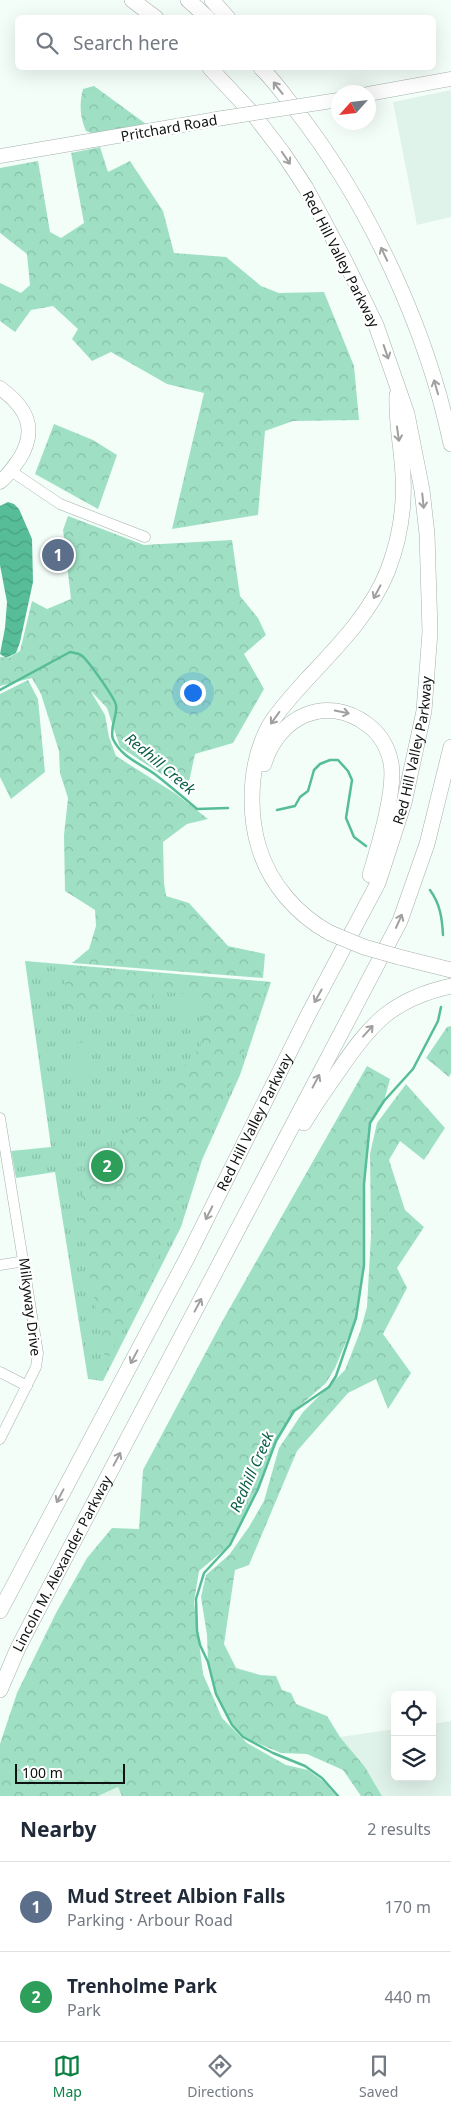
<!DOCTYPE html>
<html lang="en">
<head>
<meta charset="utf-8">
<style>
  :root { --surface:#fff; --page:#f2f2f3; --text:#1f2937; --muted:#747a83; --line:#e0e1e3; --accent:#0b8043 }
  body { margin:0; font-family:"Noto Sans",sans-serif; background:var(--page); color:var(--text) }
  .controls { position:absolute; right:15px; bottom:15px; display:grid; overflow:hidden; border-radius:8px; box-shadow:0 5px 20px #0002 }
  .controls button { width:45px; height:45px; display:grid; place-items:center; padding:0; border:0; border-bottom:1px solid var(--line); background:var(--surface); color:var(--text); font:25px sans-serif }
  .compass { position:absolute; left:331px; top:85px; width:45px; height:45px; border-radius:50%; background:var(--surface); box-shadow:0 5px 20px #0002; rotate:243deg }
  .scale { position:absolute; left:15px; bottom:12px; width:110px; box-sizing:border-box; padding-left:5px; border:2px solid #0e1210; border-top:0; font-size:14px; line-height:18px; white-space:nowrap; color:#0e1210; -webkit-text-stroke:4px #fff; paint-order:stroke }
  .you { position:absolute; left:192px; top:692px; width:18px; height:18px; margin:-12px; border:4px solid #fff; border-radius:50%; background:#1a73e8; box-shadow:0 0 0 8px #1a73e833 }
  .badge { display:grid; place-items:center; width:32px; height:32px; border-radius:50%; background:var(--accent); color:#fff; font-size:16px; font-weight:700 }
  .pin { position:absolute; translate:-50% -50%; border:2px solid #fff; box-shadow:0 1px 5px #0006 }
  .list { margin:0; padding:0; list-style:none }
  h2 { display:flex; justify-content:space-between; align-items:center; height:65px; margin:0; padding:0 20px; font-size:21px }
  h2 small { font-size:16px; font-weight:400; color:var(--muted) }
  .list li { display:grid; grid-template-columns:32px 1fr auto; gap:15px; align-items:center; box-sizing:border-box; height:90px; padding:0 20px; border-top:1px solid var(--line) }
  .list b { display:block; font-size:19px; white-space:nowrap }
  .list p { margin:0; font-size:16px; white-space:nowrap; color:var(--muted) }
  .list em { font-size:16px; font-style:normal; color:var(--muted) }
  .icon { flex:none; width:28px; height:28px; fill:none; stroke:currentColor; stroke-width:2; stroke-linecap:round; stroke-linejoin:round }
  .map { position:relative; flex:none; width:451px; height:1796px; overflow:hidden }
  .search { position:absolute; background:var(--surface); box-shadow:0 5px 20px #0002; left:15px; right:15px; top:15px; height:55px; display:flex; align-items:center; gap:12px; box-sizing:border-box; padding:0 18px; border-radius:8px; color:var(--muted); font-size:19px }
  .sheet { height:245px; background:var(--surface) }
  nav { display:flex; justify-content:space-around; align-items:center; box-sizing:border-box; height:70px; border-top:1px solid var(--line); background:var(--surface); font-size:14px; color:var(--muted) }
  nav a { display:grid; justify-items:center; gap:2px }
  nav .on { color:var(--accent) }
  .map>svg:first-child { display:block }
</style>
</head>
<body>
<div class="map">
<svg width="451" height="1796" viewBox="0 0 451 1796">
  <defs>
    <pattern id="grass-tufts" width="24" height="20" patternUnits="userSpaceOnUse" patternTransform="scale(1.25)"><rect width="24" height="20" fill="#9fe0c5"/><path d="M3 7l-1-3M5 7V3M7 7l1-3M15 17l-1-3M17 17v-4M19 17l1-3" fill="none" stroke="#88bfa8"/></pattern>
    <pattern id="forest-crowns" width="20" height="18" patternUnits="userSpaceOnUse" patternTransform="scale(1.25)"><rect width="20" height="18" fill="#9fe0c5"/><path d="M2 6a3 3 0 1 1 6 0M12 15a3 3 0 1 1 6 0" fill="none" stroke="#88bfa8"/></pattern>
    <pattern id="water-waves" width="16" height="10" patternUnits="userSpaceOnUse" patternTransform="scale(1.25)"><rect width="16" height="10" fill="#56bd98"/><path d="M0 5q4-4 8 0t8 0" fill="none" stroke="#4aa182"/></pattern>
  </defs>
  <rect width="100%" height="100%" fill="#f3fef9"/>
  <!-- built -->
  <g fill="#e0f3ea">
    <polygon points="451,90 451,217 417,225 393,102"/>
    <polygon points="451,1721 451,1796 382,1796 365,1767 340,1737 395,1729 395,1777 432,1777 432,1724"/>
    <polygon points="118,1787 122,1796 98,1796"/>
  </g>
  <!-- grass -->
  <polygon fill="url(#grass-tufts)" points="25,961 271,982 240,1075 202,1160 181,1227 103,1381 88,1379 55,1172 16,1178 11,1151 51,1147"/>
  <!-- forest -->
  <g fill="url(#forest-crowns)">
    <path d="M94 86 146 124 96 135 86 131C80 118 79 104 83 89Z"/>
    <polygon points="100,147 108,172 130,161 163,211 174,253 226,257 261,286 279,293 324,292 354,366 359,420 293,421 265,431 258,515 172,529 204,393 167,384 111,352 92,361 72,339 78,329 53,306 31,310 15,332 0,321 0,283 21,293 30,285 27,254 0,233 0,168 38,161 50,232 61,238 84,223 71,153"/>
    <polygon points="54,424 93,440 117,455 98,509 35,474"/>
    <polygon points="68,516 144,545 232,540 240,596 258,618 266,635 244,654 264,689 233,743 195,754 187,791 120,747 107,708 90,690 105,715 109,737 116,756 176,794 208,819 187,824 163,842 164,883 166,896 189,903 228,946 265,954 263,978 72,963 89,949 96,926 95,910 65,891 64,835 68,798 60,773 59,751 41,694 32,678 0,686 0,657 8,658 20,651 32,601 47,609 71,599 63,530"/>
    <polygon points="28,680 38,699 45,772 11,799 0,777 0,694"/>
    <polygon points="64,967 269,982 235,1075 164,1243 106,1363 77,1204 95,1173 129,1129 201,1046 202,1011 198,995 155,991 148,1017 67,1010"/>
    <polygon points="451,1026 451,1073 449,1077 426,1058 447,1027"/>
    <polygon points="367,1066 390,1079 384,1101 370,1123 364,1184 364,1265 356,1318 335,1368 326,1383 294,1411 276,1441 258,1489 230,1545 199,1571 194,1602 203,1674 222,1718 247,1743 286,1765 308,1770 323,1781 336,1796 122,1796 118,1787 98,1796 0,1796 0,1744 17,1693 56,1613 87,1558 112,1528 139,1529 143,1470 223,1320"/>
    <polygon points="406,1084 445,1128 424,1160 400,1141 389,1160 405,1210 424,1227 397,1268 407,1288 383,1334 411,1373 388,1409 376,1379 348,1393 297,1451 249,1565 235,1570 224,1644 236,1668 260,1675 276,1676 282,1690 291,1693 296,1704 327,1716 340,1737 365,1767 382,1796 361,1796 343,1770 307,1754 281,1753 243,1737 232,1725 216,1694 208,1662 207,1635 201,1597 206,1575 229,1555 249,1527 264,1501 279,1448 303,1412 345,1370 360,1332 367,1307 371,1235 370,1154 377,1123"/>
  </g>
  <!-- pitch -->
  <g fill="#9fe0c5">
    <polygon points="160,999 195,1000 194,1017 159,1015"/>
    <polygon points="88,1042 93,1075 76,1077 71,1044"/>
  </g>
  <!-- water -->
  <polygon fill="url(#water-waves)" points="8,502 14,504 19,509 32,539 33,582 20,642 16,653 6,658 0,654 5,628 7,602 0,565 0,506"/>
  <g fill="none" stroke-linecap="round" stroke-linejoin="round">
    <!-- stream -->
    <g stroke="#56bd98" stroke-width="2.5">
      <path d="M0 690 70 652C74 653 78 653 81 655 88 660 114 697 116 705 118 715 109 728 113 739 122 758 140 763 156 775 170 786 183 797 197 809L228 808"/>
      <polyline points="277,810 295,806 300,797 308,791 314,770 320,764 330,760 338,760 348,771 352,780 346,818 354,837 366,846"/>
      <path d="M430 890C440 904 442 917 443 935"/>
      <polyline points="338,1796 322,1778 305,1766 273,1753 243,1737 232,1725 216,1694 208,1662 200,1645 197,1631 196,1599 204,1573 230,1545 258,1489 276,1441 294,1411 329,1387 336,1376 356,1318 364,1265 364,1184 370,1123 384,1101 413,1069 438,1021 441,1007"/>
    </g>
    <!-- minor casing -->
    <g stroke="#a6b0ab" stroke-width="11">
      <g id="minor">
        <polyline points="11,471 60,504 145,537"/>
        <polyline points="0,1118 38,1353 36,1367 0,1439"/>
        <polyline points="0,1265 25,1261"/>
        <polyline points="0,1372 27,1386"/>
      </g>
    </g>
    <!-- major casing -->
    <g stroke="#a6b0ab" stroke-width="15">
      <g id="major">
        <polyline points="368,94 451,79"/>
        <polyline points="0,156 223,118"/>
        <path d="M0 388C26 407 38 428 20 458 14 466 8 476 0 482"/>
      </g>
    </g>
    <!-- highway casing -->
    <g stroke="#a6b0ab" stroke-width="16">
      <g id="highway">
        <polyline points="132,0 156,18"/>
        <polyline points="188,0 208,18"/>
        <polyline points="212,0 228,18"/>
        <path d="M261 68C274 80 284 95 295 109 368 202 427 329 451 444"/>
        <path d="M264 764C278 717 326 693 368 725 380 734 388 748 391 763 396 790 378 848 370 875"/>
        <path d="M330 933C297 915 270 884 259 848 254 832 252 816 252 799 252 774 257 748 269 726 279 709 294 694 307 679 338 646 371 613 388 570 401 536 406 499 402 462 400 439 396 418 397 395"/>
        <polyline points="399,957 451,970"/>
        <path d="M304 1123C314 1106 326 1089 338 1072 370 1024 392 999 451 986"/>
        <path id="s1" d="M0 1611 187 1258 308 1015 378 883 404 803 424 711 430 632 427 534 422 490 407 414 376 325 345 261 306 188 283 153 254 115 210 68"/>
        <path id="s2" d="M0 1690 18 1648 67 1554 400 921 427 844 451 747"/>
      </g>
    </g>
    <!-- minor -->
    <use href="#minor" stroke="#fff" stroke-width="10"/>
    <!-- major -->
    <use href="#major" stroke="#fff" stroke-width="14"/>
    <!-- highway -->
    <use href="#highway" stroke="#fff" stroke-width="15"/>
    <!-- major-bridge casing -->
    <g stroke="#a6b0ab" stroke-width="15" stroke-linecap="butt">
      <polyline id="major-bridge" points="223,118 338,100"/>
    </g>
    <!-- highway-bridge casing -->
    <g stroke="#a6b0ab" stroke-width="16" stroke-linecap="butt">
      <polyline id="highway-bridge" points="330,933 364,947 399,957"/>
    </g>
    <!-- major-bridge -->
    <use href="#major-bridge" stroke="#fff" stroke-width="14"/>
    <!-- highway-bridge -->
    <use href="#highway-bridge" stroke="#fff" stroke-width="15"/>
  </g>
  <!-- one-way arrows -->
  <defs><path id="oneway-shaft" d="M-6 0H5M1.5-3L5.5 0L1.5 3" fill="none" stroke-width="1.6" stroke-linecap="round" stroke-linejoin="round" transform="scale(1.25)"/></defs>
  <g stroke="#9fa09f">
    <use href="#oneway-shaft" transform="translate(278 88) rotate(-128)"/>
    <use href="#oneway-shaft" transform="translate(286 158) rotate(56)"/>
    <use href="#oneway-shaft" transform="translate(384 254) rotate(-115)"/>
    <use href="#oneway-shaft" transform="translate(386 352) rotate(71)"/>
    <use href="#oneway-shaft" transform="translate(436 387) rotate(-106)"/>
    <use href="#oneway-shaft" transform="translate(398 434) rotate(82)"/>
    <use href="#oneway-shaft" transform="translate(423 501) rotate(84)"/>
    <use href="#oneway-shaft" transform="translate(377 592) rotate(118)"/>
    <use href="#oneway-shaft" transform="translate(342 712) rotate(12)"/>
    <use href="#oneway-shaft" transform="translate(275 718) rotate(126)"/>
    <use href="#oneway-shaft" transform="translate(399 921) rotate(-66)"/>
    <use href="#oneway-shaft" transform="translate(318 996) rotate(119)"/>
    <use href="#oneway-shaft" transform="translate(368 1031) rotate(-48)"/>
    <use href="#oneway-shaft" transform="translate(316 1081) rotate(-62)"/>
    <use href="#oneway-shaft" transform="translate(209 1213) rotate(117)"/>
    <use href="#oneway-shaft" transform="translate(198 1305) rotate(-62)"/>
    <use href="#oneway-shaft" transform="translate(134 1357) rotate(118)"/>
    <use href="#oneway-shaft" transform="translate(117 1459) rotate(-62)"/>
    <use href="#oneway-shaft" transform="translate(60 1496) rotate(118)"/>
  </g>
  <g text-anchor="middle" stroke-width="4.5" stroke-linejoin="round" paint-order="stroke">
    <!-- street labels -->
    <g font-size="14" fill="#0e1210" stroke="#fff">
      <text transform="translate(169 128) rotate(-10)" y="5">Pritchard Road</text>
      <text transform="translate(341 259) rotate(63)" y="5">Red Hill Valley Parkway</text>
      <text dy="5" stroke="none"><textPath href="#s1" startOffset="958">Red Hill Valley Parkway</textPath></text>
      <text dy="5" stroke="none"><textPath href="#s1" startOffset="551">Red Hill Valley Parkway</textPath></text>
      <text transform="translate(30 1307) rotate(83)" y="5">Milkyway Drive</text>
      <text dy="5" stroke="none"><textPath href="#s2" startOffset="141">Lincoln M. Alexander Parkway</textPath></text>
    </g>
    <!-- water labels -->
    <g font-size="15" font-style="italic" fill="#0c5f47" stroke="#fff">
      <text transform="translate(160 764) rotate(40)" y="5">Redhill Creek</text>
      <text transform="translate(252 1472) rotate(-66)" y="5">Redhill Creek</text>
    </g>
  </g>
</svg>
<div class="controls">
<button><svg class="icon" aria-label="locate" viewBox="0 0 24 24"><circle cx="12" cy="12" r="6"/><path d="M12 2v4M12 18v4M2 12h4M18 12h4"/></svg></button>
<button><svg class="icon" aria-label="layers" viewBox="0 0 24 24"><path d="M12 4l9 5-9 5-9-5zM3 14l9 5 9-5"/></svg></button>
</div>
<svg class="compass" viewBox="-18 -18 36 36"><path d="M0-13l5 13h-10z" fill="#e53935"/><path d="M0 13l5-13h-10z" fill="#747a83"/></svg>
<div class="scale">100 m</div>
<div class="you"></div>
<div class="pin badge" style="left:58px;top:555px;background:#5c6f8a">1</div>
<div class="pin badge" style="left:107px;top:1166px;background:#2e9e5b">2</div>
<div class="search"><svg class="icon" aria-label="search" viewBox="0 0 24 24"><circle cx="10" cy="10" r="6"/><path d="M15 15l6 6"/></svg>Search here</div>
</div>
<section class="sheet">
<h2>Nearby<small>2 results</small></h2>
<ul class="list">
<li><span class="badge" style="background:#5c6f8a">1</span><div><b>Mud Street Albion Falls</b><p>Parking · Arbour Road</p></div><em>170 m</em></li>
<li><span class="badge" style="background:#2e9e5b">2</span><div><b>Trenholme Park</b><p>Park</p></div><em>440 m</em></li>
</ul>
</section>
<nav>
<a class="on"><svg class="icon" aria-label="map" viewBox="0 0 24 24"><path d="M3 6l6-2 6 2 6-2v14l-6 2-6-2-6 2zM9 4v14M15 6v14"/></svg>Map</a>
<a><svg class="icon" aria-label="directions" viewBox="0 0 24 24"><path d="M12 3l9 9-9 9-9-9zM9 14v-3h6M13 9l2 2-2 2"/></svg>Directions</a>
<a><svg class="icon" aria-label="saved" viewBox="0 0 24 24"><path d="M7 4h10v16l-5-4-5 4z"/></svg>Saved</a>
</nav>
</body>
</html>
